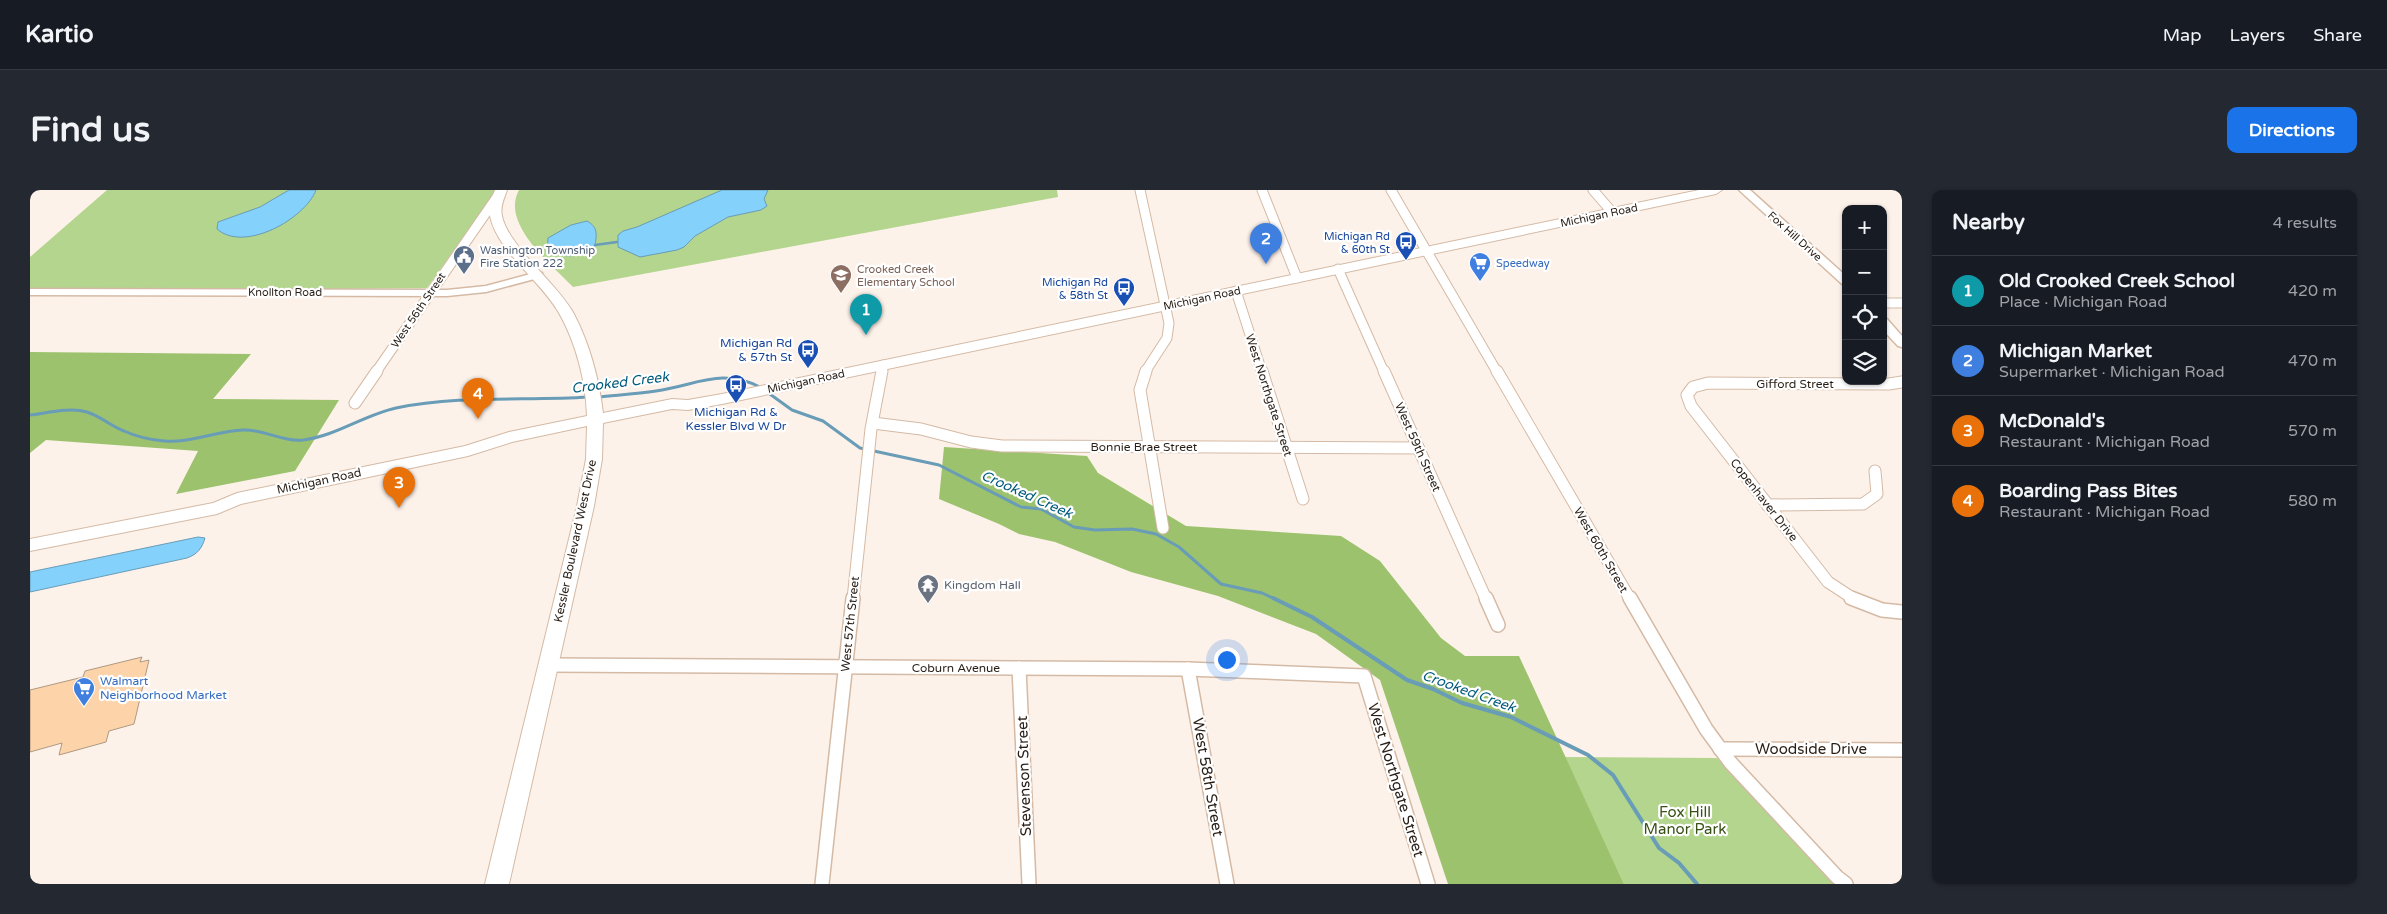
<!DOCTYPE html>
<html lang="en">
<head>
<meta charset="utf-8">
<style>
  :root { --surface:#171b24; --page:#242831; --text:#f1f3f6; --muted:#9ea1a6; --line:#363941; --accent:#1a73e8 }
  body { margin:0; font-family:"Varela Round",sans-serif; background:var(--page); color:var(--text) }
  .controls { position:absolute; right:15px; top:15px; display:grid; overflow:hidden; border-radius:10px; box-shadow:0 1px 4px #0004 }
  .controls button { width:45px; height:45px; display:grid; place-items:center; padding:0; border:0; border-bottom:1px solid var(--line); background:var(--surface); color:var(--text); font:25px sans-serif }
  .you { position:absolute; left:1196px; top:469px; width:18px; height:18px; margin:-12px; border:4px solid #fff; border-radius:50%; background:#1a73e8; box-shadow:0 0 0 8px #1a73e833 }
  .badge { display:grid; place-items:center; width:32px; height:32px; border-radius:50%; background:var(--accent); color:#fff; font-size:16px; font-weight:700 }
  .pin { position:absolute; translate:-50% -41px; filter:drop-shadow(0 1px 2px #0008) }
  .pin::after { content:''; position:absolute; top:26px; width:18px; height:15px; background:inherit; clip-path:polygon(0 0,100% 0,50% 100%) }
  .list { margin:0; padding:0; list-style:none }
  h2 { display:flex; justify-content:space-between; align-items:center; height:65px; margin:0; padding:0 20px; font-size:21px }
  h2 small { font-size:16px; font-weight:400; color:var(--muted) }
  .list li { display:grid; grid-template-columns:32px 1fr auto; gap:15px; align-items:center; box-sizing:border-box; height:70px; padding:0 20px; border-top:1px solid var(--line) }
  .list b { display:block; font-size:19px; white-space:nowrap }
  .list p { margin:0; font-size:16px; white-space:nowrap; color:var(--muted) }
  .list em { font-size:16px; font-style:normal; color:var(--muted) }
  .icon { flex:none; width:28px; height:28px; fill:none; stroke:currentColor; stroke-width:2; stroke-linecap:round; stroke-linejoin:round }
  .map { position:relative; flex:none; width:1872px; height:694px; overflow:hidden; border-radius:10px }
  header { display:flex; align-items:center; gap:30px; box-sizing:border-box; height:70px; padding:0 25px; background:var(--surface); border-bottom:1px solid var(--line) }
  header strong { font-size:24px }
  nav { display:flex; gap:28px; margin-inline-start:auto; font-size:18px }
  .intro { display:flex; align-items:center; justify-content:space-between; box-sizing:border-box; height:120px; padding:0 30px }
  h1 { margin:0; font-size:35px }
  .button { padding:12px 22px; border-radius:10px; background:var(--accent); color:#fff; font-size:18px; font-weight:700 }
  main { display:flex; gap:30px; padding:0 30px }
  aside { flex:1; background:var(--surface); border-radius:10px; box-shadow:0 1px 4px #0004 }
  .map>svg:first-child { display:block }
</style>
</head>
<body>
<header>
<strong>Kartio</strong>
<nav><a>Map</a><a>Layers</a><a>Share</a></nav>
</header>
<div class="intro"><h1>Find us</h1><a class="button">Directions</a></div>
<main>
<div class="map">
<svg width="1872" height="694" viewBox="0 0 1872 694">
  <rect width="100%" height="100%" fill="#fdf2ea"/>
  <!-- green -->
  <g fill="#b3d58d">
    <polygon points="77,0 467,0 397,98 0,102 0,67"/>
    <path d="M489 0H1027L1028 7 543 97C523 76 470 34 489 0Z"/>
    <polygon points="1535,567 1687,568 1806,694 1594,694"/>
  </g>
  <!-- forest -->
  <g fill="#9cc26d">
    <polygon points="0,162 221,164 183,209 309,210 265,281 146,304 168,261 16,250 0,263"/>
    <polygon points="914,257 1057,266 1068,283 1156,336 1311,346 1350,371 1411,448 1435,466 1489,466 1594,694 1418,694 1350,490 1286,444 1188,406 1101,382 1025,352 989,344 969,334 909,309"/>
  </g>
  <!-- water -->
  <g fill="#84d2fc" stroke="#689cb7">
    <path d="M259 0H286C275 29 214 63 187 39L188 32 230 17Z"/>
    <polygon points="692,0 738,0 734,9 737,16 731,20 698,27 665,46 654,57 647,60 610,67 588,57 588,45 593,41 607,37"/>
    <path d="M557 31C570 38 566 48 564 60 552 67 514 72 518 48L541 35Z"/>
    <path d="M168 347 175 348C172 358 168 364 157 368L0 402V382Z"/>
  </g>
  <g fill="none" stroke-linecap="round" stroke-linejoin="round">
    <!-- stream-far2 -->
    <polyline stroke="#689cb7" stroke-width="2.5" points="565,55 587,52"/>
    <!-- stream-far1 -->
    <g stroke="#689cb7" stroke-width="3">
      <polyline points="737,202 762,220 793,231 830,258 909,275 991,317 1011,319 1044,337 1065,340 1102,339 1126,344 1149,357 1191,394 1232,403 1245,409"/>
      <path d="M568 207C587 205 607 204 626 201 667 195 692 177 732 198"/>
      <path d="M0 225C17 223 40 217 57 222 70 226 81 236 94 241 105 246 122 250 134 251 161 253 187 241 213 240 234 239 252 252 273 250 306 246 334 225 366 218 429 205 495 211 559 207"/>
    </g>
    <!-- stream -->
    <polyline stroke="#689cb7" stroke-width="4" points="1243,408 1282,427 1377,490 1403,499 1432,513 1481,527 1558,565 1583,585 1629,658 1649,673 1667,694"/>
  </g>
  <!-- building -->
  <polygon fill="#fdd3a9" stroke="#af9982" points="112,467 110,472 119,470 104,534 79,541 76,552 29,565 32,553 0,562 0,500 53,487 55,481"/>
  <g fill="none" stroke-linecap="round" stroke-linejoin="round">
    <!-- street-far2 casing -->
    <g stroke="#d4baa5" stroke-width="11">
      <g id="street-far2">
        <polyline points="1110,0 1139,133 1137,148 1115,182"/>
        <polyline points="1232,0 1267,88"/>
        <polyline points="1361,0 1467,182"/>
        <polyline points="1563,0 1582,22"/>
        <polyline points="1308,79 1354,182"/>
        <polyline points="1206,101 1232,182"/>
        <polyline points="1853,113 1872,113"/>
        <polyline points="346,182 469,4"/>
        <polyline points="852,182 853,175"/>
      </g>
    </g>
    <!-- street-far1 casing -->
    <g stroke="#d4baa5" stroke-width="13">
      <g id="street-far1">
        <polyline points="1116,181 1110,200 1133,338"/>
        <polyline points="1232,181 1273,309"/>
        <polyline points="1354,181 1456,409"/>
        <polyline points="1467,181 1600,409"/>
        <polyline points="325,213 347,181"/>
        <polyline points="843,233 891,239 941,252 972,256 1388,258"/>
        <polyline points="1737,315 1833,314 1847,304 1845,281"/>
        <polyline points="823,409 841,239 852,181"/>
        <polyline points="1824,409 1798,392 1661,216 1657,205 1663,197 1678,193 1859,194 1872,192"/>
      </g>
    </g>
    <!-- street casing -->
    <g stroke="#d4baa5" stroke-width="16">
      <g id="street">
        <polyline points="1456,408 1468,435"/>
        <polyline points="1600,408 1676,539 1700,572 1807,687 1816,694"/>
        <polyline points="1821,408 1852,420 1872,422"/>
        <polyline points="517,475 1158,479 1334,486 1398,694"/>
        <polyline points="989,478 999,694"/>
        <polyline points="1158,479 1197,694"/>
        <polyline points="1690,559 1872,560"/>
        <polyline points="792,694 823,408"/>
      </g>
    </g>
    <!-- secondary casing -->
    <g stroke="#d4baa5" stroke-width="3">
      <g id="secondary">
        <polygon points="1709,0 1720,0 1816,86 1816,95 1812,94"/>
        <polygon points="508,82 512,83 512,87 456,102 417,106 0,105 0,99 417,100 456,96"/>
        <polygon points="1853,128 1857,129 1872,146 1872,157 1868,156 1853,140"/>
      </g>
    </g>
    <!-- primary casing -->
    <g stroke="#d4baa5" stroke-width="2">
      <path id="primary" d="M465 0H477C474 9 470 17 472 26 478 56 527 93 544 124 560 155 569 189 573 223L642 209 658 210 692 204 1669 0H1692L1686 4 692 214 658 220 642 219 573 233 572 269 564 316 479 694H455L547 316 556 269 557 236 482 252 438 266 211 314 187 324 0 361V349L183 313 207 303 435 256 479 242 557 226C556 191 546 153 529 123 511 91 467 61 460 26 458 17 462 9 465 0Z"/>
    </g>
    <!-- street-far2 -->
    <use href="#street-far2" stroke="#fff" stroke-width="9"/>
    <!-- street-far1 -->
    <use href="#street-far1" stroke="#fff" stroke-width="11"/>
    <!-- street -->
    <use href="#street" stroke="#fff" stroke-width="13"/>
    <!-- secondary -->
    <use href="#secondary" fill="#fff" fill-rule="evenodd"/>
    <!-- primary -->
    <use href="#primary" fill="#fff" fill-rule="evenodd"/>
  </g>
  <!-- icons -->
  <defs>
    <g id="bus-pin" transform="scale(1.125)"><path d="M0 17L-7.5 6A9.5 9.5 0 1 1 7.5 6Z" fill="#1a4fb4" stroke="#fff"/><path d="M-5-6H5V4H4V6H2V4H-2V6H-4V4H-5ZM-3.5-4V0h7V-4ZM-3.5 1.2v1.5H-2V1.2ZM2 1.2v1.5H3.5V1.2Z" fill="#fff"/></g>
    <g id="civic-pin" transform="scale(1.125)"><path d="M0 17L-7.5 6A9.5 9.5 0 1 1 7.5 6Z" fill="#5c6f8a" stroke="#fff"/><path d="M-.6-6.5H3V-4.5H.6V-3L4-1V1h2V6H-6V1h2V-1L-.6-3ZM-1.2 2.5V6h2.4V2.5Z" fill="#fff"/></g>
    <g id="supermarket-pin" transform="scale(1.125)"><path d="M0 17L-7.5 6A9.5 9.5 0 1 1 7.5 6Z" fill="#3f7fe0" stroke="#fff"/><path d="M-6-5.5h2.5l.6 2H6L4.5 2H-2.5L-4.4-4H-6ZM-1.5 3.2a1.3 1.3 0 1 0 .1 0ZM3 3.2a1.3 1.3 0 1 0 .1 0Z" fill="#fff"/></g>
    <g id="school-pin" transform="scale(1.125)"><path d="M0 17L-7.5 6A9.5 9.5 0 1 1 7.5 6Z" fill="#8d6e63" stroke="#fff"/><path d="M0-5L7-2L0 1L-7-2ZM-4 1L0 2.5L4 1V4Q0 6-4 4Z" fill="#fff"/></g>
    <g id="temple-pin" transform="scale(1.125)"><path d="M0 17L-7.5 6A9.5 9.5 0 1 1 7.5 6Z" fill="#6b7280" stroke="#fff"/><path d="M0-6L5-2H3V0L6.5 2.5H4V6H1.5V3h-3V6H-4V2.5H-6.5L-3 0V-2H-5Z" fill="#fff"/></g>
  </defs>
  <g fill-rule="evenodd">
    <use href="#bus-pin" x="1376" y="52"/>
    <use href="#civic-pin" x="434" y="66"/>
    <use href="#supermarket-pin" x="1450" y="73"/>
    <use href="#school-pin" x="811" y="85"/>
    <use href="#bus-pin" x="1094" y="98"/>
    <use href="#bus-pin" x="778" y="160"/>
    <use href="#bus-pin" x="706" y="195"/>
    <use href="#temple-pin" x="898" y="395"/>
    <use href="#supermarket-pin" x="54" y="498"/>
  </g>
  <g text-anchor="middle" stroke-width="4.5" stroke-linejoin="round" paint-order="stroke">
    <!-- far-street labels -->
    <g font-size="11" fill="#281e16" stroke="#fff">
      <text transform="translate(1569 25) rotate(-12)" y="4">Michigan Road</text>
      <text transform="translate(1765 46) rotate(42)" y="4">Fox Hill Drive</text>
      <text x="255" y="106">Knollton Road</text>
      <text transform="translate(1172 108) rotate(-12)" y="4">Michigan Road</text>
      <text transform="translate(388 120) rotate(-56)" y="4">West 56th Street</text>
      <text transform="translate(776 191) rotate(-12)" y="4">Michigan Road</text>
    </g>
    <!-- far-transit labels -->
    <g font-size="11" fill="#164399" stroke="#fff" text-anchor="end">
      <text x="1360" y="50">Michigan Rd<tspan x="1360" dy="13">&amp; 60th St</tspan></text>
      <text x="1078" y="96">Michigan Rd<tspan x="1078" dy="13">&amp; 58th St</tspan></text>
    </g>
    <!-- far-service labels -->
    <g font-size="11" fill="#4e5e75" stroke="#fff" text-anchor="start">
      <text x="450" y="64">Washington Township<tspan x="450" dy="13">Fire Station 222</tspan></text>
    </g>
    <!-- far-shop labels -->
    <g font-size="11" fill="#366cbe" stroke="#fff" text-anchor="start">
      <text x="1466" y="77">Speedway</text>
    </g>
    <!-- far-education labels -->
    <g font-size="11" fill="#785e54" stroke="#fff" text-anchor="start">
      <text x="827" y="83">Crooked Creek<tspan x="827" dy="13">Elementary School</tspan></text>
    </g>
    <!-- transit labels -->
    <g font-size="12" fill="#164399" stroke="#fff" text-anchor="end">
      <text x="762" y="157">Michigan Rd<tspan x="762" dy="14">&amp; 57th St</tspan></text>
      <text x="706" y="226" text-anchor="middle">Michigan Rd &amp;<tspan x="706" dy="14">Kessler Blvd W Dr</tspan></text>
    </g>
    <!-- street labels -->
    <g font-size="12" fill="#281e16" stroke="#fff">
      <text x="1765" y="198">Gifford Street</text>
      <text transform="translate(1239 205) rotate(72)" y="4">West Northgate Street</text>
      <text x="1114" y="261">Bonnie Brae Street</text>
      <text transform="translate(1388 257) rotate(66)" y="4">West 59th Street</text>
      <text transform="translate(289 291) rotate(-12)" y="4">Michigan Road</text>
      <text transform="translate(1734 310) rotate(52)" y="4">Copenhaver Drive</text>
      <text transform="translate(545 351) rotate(-78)" y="4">Kessler Boulevard West Drive</text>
      <text transform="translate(1571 360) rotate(60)" y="4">West 60th Street</text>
      <text transform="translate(820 434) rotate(-84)" y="4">West 57th Street</text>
      <text x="926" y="482">Coburn Avenue</text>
    </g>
    <!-- worship labels -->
    <g font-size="12" fill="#5b616d" stroke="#fff" text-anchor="start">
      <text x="914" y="399">Kingdom Hall</text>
    </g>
    <!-- shop labels -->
    <g font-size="12" fill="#366cbe" stroke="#fff" text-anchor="start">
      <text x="70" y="495">Walmart<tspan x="70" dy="14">Neighborhood Market</tspan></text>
    </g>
    <!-- water labels -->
    <g font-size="14" font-style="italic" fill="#005a7b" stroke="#fff">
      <text transform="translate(590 192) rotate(-7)" y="5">Crooked Creek</text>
      <text transform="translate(997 304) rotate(24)" y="5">Crooked Creek</text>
      <text transform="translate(1439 501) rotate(20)" y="5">Crooked Creek</text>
    </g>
    <!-- near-street labels -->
    <g font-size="15" fill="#281e16" stroke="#fff">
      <text x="1781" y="564">Woodside Drive</text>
      <text transform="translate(994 586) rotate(-92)" y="5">Stevenson Street</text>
      <text transform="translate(1178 587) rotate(80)" y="5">West 58th Street</text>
      <text transform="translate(1366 590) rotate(73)" y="5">West Northgate Street</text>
    </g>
    <!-- near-park labels -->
    <g font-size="15" fill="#395115" stroke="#fff">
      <text x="1655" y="627">Fox Hill<tspan x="1655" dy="17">Manor Park</tspan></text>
    </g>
  </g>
</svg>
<div class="controls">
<button>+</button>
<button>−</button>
<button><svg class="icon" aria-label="locate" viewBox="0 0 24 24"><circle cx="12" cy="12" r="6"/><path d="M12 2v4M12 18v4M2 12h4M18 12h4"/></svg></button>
<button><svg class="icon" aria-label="layers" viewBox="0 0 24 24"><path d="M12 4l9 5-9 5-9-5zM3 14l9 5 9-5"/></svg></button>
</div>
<div class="you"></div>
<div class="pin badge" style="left:836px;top:145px;background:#0f9aa8">1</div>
<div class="pin badge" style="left:1236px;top:74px;background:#3f7fe0">2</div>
<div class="pin badge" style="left:369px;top:318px;background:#e8710a">3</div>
<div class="pin badge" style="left:448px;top:229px;background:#e8710a">4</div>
</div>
<aside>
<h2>Nearby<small>4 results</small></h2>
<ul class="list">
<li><span class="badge" style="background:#0f9aa8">1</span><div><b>Old Crooked Creek School</b><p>Place · Michigan Road</p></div><em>420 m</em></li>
<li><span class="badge" style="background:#3f7fe0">2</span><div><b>Michigan Market</b><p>Supermarket · Michigan Road</p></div><em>470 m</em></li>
<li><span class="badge" style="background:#e8710a">3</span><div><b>McDonald's</b><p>Restaurant · Michigan Road</p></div><em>570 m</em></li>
<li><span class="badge" style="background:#e8710a">4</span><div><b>Boarding Pass Bites</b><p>Restaurant · Michigan Road</p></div><em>580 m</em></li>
</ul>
</aside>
</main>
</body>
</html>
